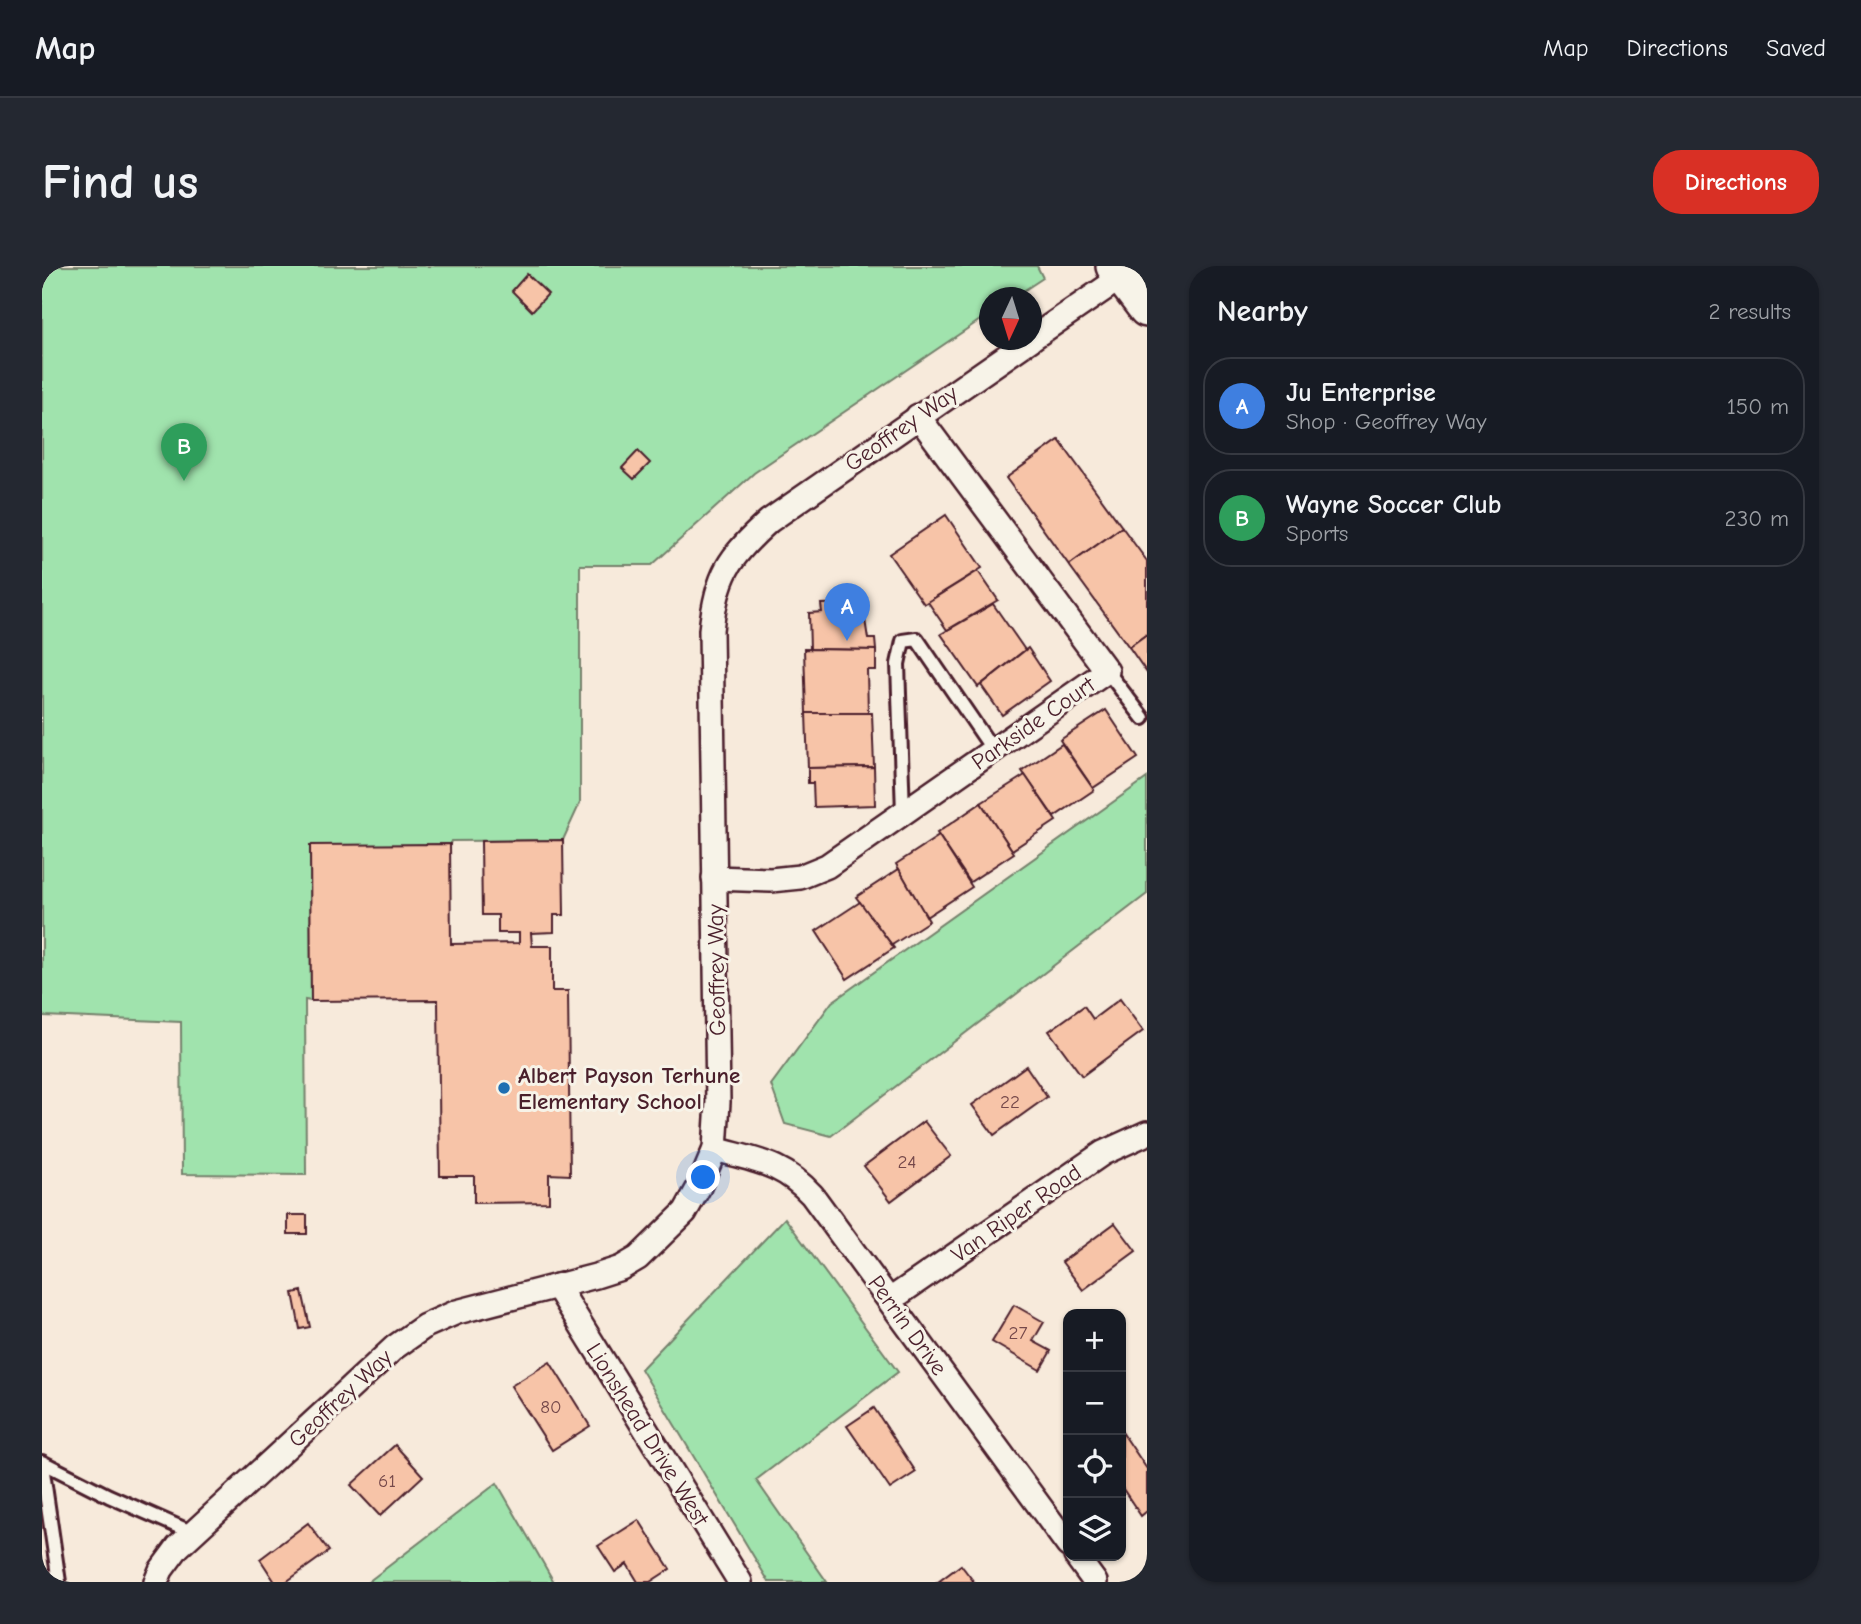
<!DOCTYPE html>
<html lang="en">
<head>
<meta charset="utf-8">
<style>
  :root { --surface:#171b24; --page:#242831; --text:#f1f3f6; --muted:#9ea1a6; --line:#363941; --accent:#d93025 }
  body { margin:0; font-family:"Comic Neue",sans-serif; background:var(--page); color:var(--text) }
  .controls { position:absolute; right:21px; bottom:21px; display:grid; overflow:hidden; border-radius:14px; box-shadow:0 2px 5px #0004 }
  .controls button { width:63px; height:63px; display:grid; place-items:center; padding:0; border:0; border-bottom:2px solid var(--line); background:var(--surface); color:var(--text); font:35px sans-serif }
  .compass { position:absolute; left:937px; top:21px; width:63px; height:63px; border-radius:50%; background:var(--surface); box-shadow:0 2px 5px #0004; rotate:184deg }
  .you { position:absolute; left:662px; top:912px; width:24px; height:24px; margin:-18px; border:5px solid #fff; border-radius:50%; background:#1a73e8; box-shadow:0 0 0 10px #1a73e833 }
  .badge { display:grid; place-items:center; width:46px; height:46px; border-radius:50%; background:var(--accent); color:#fff; font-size:23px; font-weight:700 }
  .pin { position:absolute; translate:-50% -58px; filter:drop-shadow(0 2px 4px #0008) }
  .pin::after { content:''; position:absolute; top:37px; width:24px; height:21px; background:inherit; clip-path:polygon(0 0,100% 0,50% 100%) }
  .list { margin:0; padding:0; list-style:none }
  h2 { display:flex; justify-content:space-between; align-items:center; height:91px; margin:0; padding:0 28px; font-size:30px }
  h2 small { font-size:23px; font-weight:400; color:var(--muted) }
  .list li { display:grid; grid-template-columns:46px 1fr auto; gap:21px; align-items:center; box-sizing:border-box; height:98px; margin:0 14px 14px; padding:0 14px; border:2px solid var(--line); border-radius:28px }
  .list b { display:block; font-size:26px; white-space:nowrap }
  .list p { margin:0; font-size:23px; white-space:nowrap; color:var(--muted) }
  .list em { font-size:23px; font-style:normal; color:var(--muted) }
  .icon { flex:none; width:38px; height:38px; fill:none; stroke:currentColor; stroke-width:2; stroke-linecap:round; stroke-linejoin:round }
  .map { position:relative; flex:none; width:1105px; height:1316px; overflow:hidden; border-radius:28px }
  header { display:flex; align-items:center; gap:42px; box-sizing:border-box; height:98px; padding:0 35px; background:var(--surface); border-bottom:2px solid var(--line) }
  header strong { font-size:33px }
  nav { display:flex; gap:38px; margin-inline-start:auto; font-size:24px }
  .intro { display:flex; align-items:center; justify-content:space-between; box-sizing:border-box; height:168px; padding:0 42px }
  h1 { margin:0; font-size:49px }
  .button { padding:18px 32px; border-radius:28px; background:var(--accent); color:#fff; font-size:24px; font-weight:700 }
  main { display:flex; gap:42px; padding:0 42px }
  aside { flex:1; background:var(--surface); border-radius:28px; box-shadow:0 2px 5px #0004 }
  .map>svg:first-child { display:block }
</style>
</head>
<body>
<header>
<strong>Map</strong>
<nav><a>Map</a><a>Directions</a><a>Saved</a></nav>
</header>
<div class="intro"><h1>Find us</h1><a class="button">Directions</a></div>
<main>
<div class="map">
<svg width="1105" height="1316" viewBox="0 0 1105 1316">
  <rect width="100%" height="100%" fill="#f7eadb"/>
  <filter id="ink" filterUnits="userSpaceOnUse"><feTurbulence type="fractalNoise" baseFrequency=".0143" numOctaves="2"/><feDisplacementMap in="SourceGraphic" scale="14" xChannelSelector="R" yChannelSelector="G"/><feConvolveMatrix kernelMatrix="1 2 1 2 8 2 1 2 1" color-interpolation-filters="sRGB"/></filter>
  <g filter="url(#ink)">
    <!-- green -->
    <g fill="#a0e3ad" stroke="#75816c" stroke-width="2">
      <polygon points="0,0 995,0 1001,12 972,31 947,32 947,48 712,207 610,299 538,299 538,537 521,574 409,575 408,578 268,580 269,735 263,734 264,909 140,908 139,756 2,750 0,748"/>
      <polygon points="1105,512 1105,628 789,870 743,858 729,819 790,736"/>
      <polygon points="743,952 856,1106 714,1214 785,1316 727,1316 599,1103"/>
      <polygon points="455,1217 512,1316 326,1316"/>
    </g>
    <!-- building -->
    <g fill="#f7c4a8" stroke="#4a1f2b" stroke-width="2">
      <polygon points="485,8 506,28 490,45 470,25"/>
      <polygon points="1017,174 1080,261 1027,299 964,212"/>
      <polygon points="596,185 608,197 592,213 580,202"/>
      <polygon points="904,249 940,302 882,338 847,288"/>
      <polygon points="1080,261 1105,295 1105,368 1087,381 1027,299"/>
      <polygon points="936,305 956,334 905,364 886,336"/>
      <polygon points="812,337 813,348 822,347 826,373 833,373 834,384 768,383 767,347 780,346 779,338"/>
      <polygon points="951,338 983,384 936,421 899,368"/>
      <polygon points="1105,368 1105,407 1087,381"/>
      <polygon points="986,382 1008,415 960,449 939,419"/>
      <polygon points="762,383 834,384 834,404 825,404 826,447 764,447"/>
      <polygon points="1064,444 1096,492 1051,522 1018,474"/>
      <polygon points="764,447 830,447 832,501 766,502"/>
      <polygon points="1020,478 1052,524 1012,551 980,505"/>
      <polygon points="832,501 833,539 772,541 771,517 766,517 766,502"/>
      <polygon points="983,509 1014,555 970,584 939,537"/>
      <polygon points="939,537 972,587 928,616 895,567"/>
      <polygon points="897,570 930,621 884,651 854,598"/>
      <polygon points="521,574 522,649 512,649 512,666 489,667 490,680 510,680 510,725 526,725 528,909 507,908 507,936 432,937 432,910 398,910 396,734 269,735 268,579 408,578 409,678 477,677 477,667 456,667 456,649 440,649 439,575"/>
      <polygon points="857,603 887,655 850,679 814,631"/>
      <polygon points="818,636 852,682 805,713 774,665"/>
      <polygon points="1078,733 1101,765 1040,810 1007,765 1042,740 1051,753"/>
      <polygon points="984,800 1005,831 952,869 930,839"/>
      <polygon points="882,855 909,890 849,935 822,900"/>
      <rect x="246" y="949" width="19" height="19"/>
      <polygon points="1073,957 1094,985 1041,1024 1020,996"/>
      <polygon points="260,1025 268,1061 258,1063 251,1027"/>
      <polygon points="972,1039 1002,1056 991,1075 1009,1085 998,1104 950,1076"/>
      <polygon points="508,1096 548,1160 510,1184 469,1120"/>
      <polygon points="832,1142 874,1206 848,1223 805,1160"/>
      <polygon points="1080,1166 1105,1203 1105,1245 1099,1250 1079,1220"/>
      <polygon points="353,1179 381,1210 338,1250 309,1219"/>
      <polygon points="597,1254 628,1303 608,1316 596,1316 585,1298 573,1306 556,1280"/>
      <polygon points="266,1257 287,1285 244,1316 233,1316 218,1293"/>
      <polygon points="919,1299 932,1316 896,1316"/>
    </g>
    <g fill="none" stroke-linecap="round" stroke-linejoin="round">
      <!-- lane casing -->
      <g stroke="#4a1f2b" stroke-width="18">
        <g id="lane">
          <polyline points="1065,405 1101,452"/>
          <polyline points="861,547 856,398 861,375 875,373 951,484"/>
          <polyline points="0,1196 67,1230 151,1267"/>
          <polyline points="0,1199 17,1316"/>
        </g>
      </g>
      <!-- street casing -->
      <g stroke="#4a1f2b" stroke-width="28">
        <g id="street">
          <polyline points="989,73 1081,10"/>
          <polyline points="672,612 729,614 758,611 785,600 1065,405 876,150"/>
          <path d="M673 883C714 895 739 896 770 929L1026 1279"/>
          <polyline points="515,1020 698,1316"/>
          <polyline points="848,1034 1061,887 1105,867"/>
          <polyline points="1034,1290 1053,1316"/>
          <path d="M114 1316 119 1304 136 1281 353 1081 383 1060 415 1046 554 1010 579 1002 596 992 643 946 657 921 673 883 676 836 669 364C675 309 686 292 727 255L988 74"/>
        </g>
      </g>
      <!-- primary casing -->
      <g stroke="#4a1f2b" stroke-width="42">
        <polyline id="primary" points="1073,0 1105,42"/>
      </g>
      <!-- lane -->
      <use href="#lane" stroke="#f7f3e8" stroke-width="12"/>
      <!-- street -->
      <use href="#street" stroke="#f7f3e8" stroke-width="23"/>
      <!-- primary -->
      <use href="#primary" stroke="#f7f3e8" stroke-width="37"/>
    </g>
  </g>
  <!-- markers -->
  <circle fill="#1f6fb2" stroke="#f7f3e8" stroke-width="2.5" cx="462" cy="822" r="7"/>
  <g text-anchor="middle" stroke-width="6" stroke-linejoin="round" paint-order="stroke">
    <!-- number labels -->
    <g font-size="19" fill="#75484a">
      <text x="968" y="842">22</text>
      <text x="865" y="902">24</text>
      <text x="976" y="1073">27</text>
      <text x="509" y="1147">80</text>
      <text x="345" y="1221">61</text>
    </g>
    <!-- street labels -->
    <g font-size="23" fill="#4a1f2b" stroke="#f7f3e8">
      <text transform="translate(859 162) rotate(-35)" y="8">Geoffrey Way</text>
      <text transform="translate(991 457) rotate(-35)" y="8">Parkside Court</text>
      <text transform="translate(674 704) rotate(-91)" y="8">Geoffrey Way</text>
      <text transform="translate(974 947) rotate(-35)" y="8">Van Riper Road</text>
      <text transform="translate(866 1059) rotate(54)" y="8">Perrin Drive</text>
      <text transform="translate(298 1132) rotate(-43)" y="8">Geoffrey Way</text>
      <text transform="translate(606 1168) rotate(58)" y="8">Lionshead Drive West</text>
    </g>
    <!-- poi labels -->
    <g font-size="23" font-weight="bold" fill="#4a1f2b" stroke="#f7f3e8" text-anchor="start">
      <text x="476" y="817">Albert Payson Terhune<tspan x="476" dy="26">Elementary School</tspan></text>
    </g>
  </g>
</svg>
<div class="controls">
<button>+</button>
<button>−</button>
<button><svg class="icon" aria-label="locate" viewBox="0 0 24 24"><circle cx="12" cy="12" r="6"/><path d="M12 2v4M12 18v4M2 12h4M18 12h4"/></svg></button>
<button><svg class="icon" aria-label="layers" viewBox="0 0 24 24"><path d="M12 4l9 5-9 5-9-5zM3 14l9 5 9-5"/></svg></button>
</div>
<svg class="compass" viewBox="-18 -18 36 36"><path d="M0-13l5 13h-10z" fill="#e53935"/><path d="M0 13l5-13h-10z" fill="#9ea1a6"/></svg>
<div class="you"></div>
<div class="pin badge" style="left:805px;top:375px;background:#3f7fe0">A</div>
<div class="pin badge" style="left:142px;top:215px;background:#2e9e5b">B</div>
</div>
<aside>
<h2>Nearby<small>2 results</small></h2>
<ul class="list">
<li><span class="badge" style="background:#3f7fe0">A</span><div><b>Ju Enterprise</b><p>Shop · Geoffrey Way</p></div><em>150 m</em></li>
<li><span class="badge" style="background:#2e9e5b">B</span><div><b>Wayne Soccer Club</b><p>Sports</p></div><em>230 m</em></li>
</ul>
</aside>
</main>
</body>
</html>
